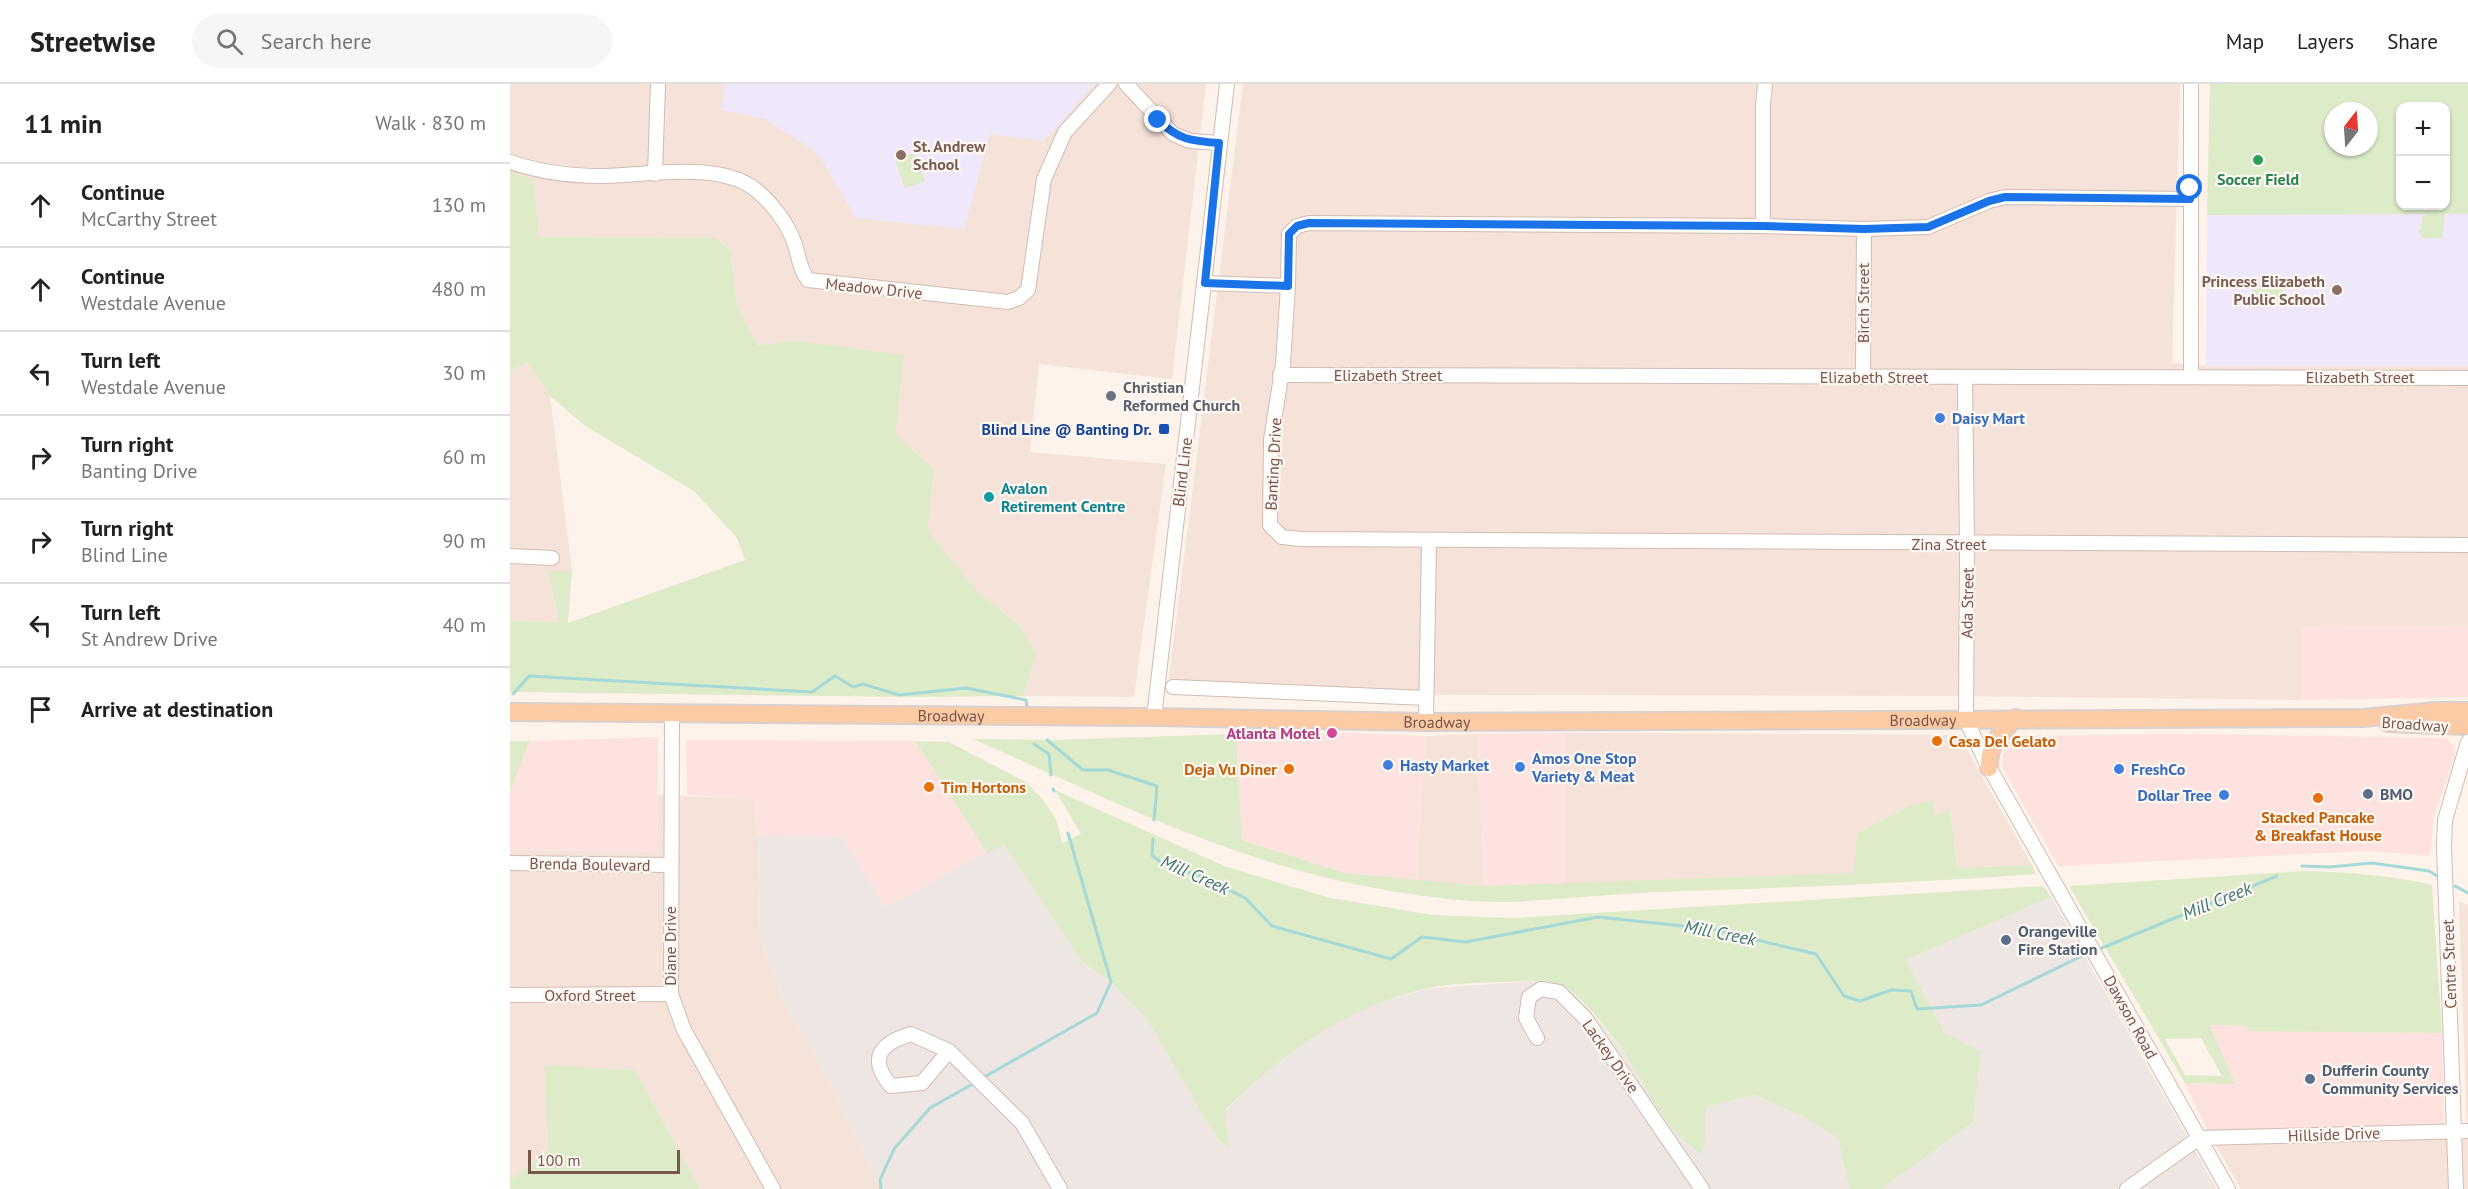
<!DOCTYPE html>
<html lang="en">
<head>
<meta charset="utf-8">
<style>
  :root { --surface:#fff; --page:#f6f6f6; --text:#222; --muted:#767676; --line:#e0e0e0 }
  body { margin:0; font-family:"PT Sans",sans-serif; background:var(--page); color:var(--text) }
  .controls { position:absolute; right:18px; top:18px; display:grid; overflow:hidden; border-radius:12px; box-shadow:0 2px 4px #0004 }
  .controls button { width:54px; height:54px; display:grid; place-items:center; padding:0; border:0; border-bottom:2px solid var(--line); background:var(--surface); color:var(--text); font:30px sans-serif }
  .compass { position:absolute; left:1814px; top:18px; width:54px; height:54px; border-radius:50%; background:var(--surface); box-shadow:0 2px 4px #0004; rotate:17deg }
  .scale { position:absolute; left:18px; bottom:15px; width:152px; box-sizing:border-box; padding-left:6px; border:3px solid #79554d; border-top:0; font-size:16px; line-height:21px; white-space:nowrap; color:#79554d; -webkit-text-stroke:4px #fff7f2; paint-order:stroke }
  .stop { position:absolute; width:18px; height:18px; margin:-14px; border:4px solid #1a73e8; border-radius:50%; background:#fff }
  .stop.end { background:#1a73e8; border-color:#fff; box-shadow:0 2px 6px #0008 }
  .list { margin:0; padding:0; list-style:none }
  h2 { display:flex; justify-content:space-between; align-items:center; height:78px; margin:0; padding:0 24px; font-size:26px }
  h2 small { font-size:20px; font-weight:400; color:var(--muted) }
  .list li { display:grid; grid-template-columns:39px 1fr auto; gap:18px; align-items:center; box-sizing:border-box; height:84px; padding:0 24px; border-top:2px solid var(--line) }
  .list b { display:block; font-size:22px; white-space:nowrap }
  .list p { margin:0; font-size:20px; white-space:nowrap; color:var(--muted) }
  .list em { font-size:20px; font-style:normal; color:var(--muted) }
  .icon { flex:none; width:33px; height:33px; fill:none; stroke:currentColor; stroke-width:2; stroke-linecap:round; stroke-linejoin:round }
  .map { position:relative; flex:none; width:1958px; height:1105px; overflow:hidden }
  header { display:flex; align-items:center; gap:36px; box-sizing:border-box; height:84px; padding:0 30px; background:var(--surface); border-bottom:2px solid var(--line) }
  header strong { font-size:28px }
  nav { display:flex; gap:33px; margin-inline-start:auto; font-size:21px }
  .search { width:420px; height:54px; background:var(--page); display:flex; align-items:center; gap:15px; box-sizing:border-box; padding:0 21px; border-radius:33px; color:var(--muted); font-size:22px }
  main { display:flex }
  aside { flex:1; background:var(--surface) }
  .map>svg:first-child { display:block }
</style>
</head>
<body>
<header>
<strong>Streetwise</strong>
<div class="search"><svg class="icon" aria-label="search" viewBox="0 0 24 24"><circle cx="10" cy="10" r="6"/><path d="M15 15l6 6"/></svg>Search here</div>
<nav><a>Map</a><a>Layers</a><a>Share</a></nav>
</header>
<main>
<aside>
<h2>11 min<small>Walk · 830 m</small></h2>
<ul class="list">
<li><svg class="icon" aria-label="ahead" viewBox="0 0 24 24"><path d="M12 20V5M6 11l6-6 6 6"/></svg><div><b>Continue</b><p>McCarthy Street</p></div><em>130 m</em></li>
<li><svg class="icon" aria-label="ahead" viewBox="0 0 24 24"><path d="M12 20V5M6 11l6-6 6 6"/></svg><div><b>Continue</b><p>Westdale Avenue</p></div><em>480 m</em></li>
<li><svg class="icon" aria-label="left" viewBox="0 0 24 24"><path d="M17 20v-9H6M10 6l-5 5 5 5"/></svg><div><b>Turn left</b><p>Westdale Avenue</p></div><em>30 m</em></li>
<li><svg class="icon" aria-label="right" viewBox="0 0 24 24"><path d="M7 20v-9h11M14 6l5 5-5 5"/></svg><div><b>Turn right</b><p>Banting Drive</p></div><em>60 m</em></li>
<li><svg class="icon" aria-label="right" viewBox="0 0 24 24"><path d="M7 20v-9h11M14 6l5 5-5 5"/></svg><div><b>Turn right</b><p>Blind Line</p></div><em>90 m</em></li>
<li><svg class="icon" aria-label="left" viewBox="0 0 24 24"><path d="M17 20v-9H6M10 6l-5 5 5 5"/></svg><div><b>Turn left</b><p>St Andrew Drive</p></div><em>40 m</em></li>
<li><svg class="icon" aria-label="arrive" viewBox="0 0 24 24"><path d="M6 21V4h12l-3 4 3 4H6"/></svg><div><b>Arrive at destination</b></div></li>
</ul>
</aside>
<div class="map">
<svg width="1958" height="1105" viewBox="0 0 1958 1105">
  <rect width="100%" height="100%" fill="#fdf3eb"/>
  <!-- residential -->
  <g fill="#f5e3d9">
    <polygon points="0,0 696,0 662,295 529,280 520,368 656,380 624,613 513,612 526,570 510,542 466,506 416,446 424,385 280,256 248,262 227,223 221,167 206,154 29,153 24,97 0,87"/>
    <polygon points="733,0 1670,0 1662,279 1696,282 1958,282 1958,542 1791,543 1791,616 1436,612 657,610"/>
    <polygon points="17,278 40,312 62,487 38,487 49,538 0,537 0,288"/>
    <polygon points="1056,649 1449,651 1522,781 1447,784 1440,726 1425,732 1421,716 1401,721 1347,749 1345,789 1056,801"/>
    <polygon points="968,650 973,802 906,797 916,652"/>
    <polygon points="148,711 243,715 248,752 250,854 275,920 322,1002 370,1105 190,1105 125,986 35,982 38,1067 0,1096 0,766 147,768"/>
    <polygon points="1949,817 1958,821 1958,1105 1731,1105 1696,1044 1957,1044"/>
  </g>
  <!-- commercial -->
  <g fill="#fde2df">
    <polygon points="1958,542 1958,613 1791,616 1791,543"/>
    <polygon points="836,649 916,652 906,797 835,789 732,756 726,650"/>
    <polygon points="1056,649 1056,801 973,802 968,650"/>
    <polygon points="1679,650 1936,654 1944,662 1945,671 1924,732 1920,772 1859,767 1548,782 1492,683 1494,666 1499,657 1508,652"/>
    <polygon points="148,653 147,768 0,766 0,706 20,657"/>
    <polygon points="176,656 405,657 477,769 375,823 333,753 248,752 243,715 177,711"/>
    <polygon points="1700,941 1737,942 1738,947 1932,949 1934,1043 1696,1044 1675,999 1726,999 1701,946"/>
  </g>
  <!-- industrial -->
  <g fill="#eee6e3">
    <polygon points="248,752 333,753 375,823 494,759 571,877 601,898 636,934 708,1056 719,1064 715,1027 754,988 821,941 864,920 920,904 1036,896 1063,908 1088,936 1114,968 1131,998 1164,1044 1181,1063 1192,1069 1196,1050 1196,1023 1245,1011 1292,1032 1328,1054 1339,1105 370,1105 322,1002 275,920 250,854"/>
    <polygon points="1541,813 1707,1105 1372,1105 1463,1038 1471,969 1434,948 1396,876"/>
  </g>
  <!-- education -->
  <g fill="#efe7fa">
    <polygon points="215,0 585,0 534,57 480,50 454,145 346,134 313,78 302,65 255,35 211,26"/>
    <polygon points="1824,129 1958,130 1958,282 1696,282 1697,131"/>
  </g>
  <!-- green -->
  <g fill="#ddebc8" fill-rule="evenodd">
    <path d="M1700 0H1958V130H1935L1932 154H1913L1908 146 1911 145 1912 133 1918 130 1697 131ZM1890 22H1936V122H1890ZM1823 27H1859V63H1823Z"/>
    <polygon points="405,69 415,97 395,104 385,76"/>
    <polygon points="0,87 24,96 29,153 206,154 221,167 227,223 248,262 280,256 394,271 385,350 424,385 417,446 466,506 510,542 526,570 513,612 402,613 0,608 0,537 49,538 38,487 62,487 58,539 235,476 227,454 184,407 74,341 40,312 17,278 0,288"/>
    <polygon points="1773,204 1771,222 1741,224 1743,205"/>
    <path d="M726 650 732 756 835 789 973 802 1344 789 1347 749 1401 721 1422 716 1425 731 1440 725 1447 784 1522 781 1526 790C1400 799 1274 804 1147 808 1098 810 1049 816 1000 818 945 819 879 808 826 796 699 767 581 707 463 655L542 656Z"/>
    <polygon points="0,657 20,657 0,706"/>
    <path d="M405 657 439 658 516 698 534 717 547 737 552 759 571 750 545 706 714 782 820 814 923 831 1002 834 1533 802 1541 813 1396 876 1434 948 1471 968 1463 1038 1372 1105H1339L1328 1054 1292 1032 1245 1011 1196 1023V1050L1192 1070C1156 1049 1136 1003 1115 970 1101 949 1083 928 1065 910 1047 893 1019 897 996 898 971 899 943 899 919 904 835 923 775 968 715 1026L719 1064 708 1056 636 934 601 898 571 877 494 760 477 769Z"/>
    <path d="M1795 787C1838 788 1880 791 1922 801L1932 949 1737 947V942L1701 941V946L1726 1000 1675 999 1559 802ZM1691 954 1712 992H1711L1675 991 1655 955Z"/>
    <polygon points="35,981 125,986 190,1105 0,1105 0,1096 38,1067"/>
  </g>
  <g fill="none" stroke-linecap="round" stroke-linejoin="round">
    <!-- stream -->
    <g stroke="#a4d9d8" stroke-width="3">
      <polyline points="3,610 19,592 302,608 325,592 343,603 353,600 389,611 456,604 516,616 517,623"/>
      <polyline points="537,656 573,686 598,686 647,702 644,736"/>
      <polyline points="524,660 539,670 541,691"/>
      <polyline points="543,705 544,707"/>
      <polyline points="643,755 642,771 655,782 692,792 735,814 762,842 881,875 912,853 956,858 1088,833 1201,845 1306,870 1334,912 1350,917 1381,906 1401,907 1407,925 1471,921 1578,869"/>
      <polyline points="1792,782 1819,783 1862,779 1919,787 1927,792"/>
      <polyline points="1945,802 1958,809"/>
      <polyline points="1587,866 1767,792"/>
      <polyline points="476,992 587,929 601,898 558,749"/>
      <polyline points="371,1105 370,1096 384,1065 420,1024 461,1001"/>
    </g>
    <!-- minor casing -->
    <g stroke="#d2bbb2" stroke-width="16">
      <g id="minor">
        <polyline points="616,0 663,50 680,57 709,59"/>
        <polyline points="1681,0 1681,293"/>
        <path d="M0 78C30 88 59 92 90 92 136 92 208 76 246 106 262 119 277 139 284 158 289 171 289 185 298 196L498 218 509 214 518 206 534 95 555 48 599 0"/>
        <polyline points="145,90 148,0"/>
        <polyline points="1680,115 1495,113 1479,117 1418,143 1354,145 1253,142 799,139 787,142 779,150 778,202 773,280 761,356 760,441 772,453 791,455 1958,461"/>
        <polyline points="1253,142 1253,21 1255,0"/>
        <polyline points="695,199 778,202"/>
        <polyline points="770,291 1958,294"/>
        <polyline points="1353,293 1354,145"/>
        <polyline points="1455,294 1457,460 1456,636 1475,676 1718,1105"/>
        <polyline points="0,472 42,474"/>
        <polyline points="663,603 916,614"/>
        <polyline points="162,629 161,910 174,946 263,1105"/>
        <polyline points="644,633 717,0"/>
        <polyline points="916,638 919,457"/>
        <polyline points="0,779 160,781"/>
        <polyline points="0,911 161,910"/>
        <polyline points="1027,954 1016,934 1019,913 1031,905 1049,908 1075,934 1192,1105"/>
        <path d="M439 967 412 999 381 1002C357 974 371 959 401 950L439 967 512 1039 550 1105"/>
        <polyline points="1689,1054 1958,1047"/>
        <polyline points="1617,1105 1689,1054"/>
        <polyline points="1946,1105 1934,762 1935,736 1958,658"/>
      </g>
    </g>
    <!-- major casing -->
    <g stroke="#d9cfcd" stroke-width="20">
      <g id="major">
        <path id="s1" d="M0 628 644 633 916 638 1853 634 1927 627H1958"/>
        <polyline points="1878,639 1958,642"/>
        <path d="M1479 684C1478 661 1490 649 1506 634"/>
      </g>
    </g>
    <!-- minor -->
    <use href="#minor" stroke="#fff" stroke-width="14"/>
    <!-- major -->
    <use href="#major" stroke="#facba4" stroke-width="16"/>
  </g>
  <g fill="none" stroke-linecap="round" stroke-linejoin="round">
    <!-- route -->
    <path stroke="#1a73e8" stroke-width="8" d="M648 36C669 56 681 57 709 59L695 199 778 202 779 150 787 142 799 139 1253 142 1354 145 1418 143 1479 117 1495 113 1680 115V104"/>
  </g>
  <!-- markers -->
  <g fill="#8d6e63" stroke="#fff7f2" stroke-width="2">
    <circle cx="391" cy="71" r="6"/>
    <circle cx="1827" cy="206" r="6"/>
  </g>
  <circle fill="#2e9e5b" stroke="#fff7f2" stroke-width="2" cx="1748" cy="76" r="6"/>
  <circle fill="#6b7280" stroke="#fff7f2" stroke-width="2" cx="601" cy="312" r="6"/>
  <g fill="#3f7fe0" stroke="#fff7f2" stroke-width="2">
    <circle cx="1430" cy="334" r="6"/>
    <circle cx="878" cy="681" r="6"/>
    <circle cx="1010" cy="683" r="6"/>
    <circle cx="1609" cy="685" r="6"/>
    <circle cx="1714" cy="711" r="6"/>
  </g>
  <rect fill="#1a4fb4" stroke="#fff7f2" stroke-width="2" x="648" y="339" width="12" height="12" rx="3"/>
  <circle fill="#0f9aa8" stroke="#fff7f2" stroke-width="2" cx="479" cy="413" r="6"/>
  <circle fill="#d1479c" stroke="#fff7f2" stroke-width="2" cx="822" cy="649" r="6"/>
  <g fill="#e8710a" stroke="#fff7f2" stroke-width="2">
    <circle cx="1427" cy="657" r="6"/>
    <circle cx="779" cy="685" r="6"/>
    <circle cx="419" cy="703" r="6"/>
    <circle cx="1808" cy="714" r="6"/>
  </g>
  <g fill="#5c6f8a" stroke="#fff7f2" stroke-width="2">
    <circle cx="1858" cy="710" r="6"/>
    <circle cx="1496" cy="856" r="6"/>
    <circle cx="1800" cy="995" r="6"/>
  </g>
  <g text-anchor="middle" stroke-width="4.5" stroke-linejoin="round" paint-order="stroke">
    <!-- education labels -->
    <g font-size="16" font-weight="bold" fill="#785e54" stroke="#fff7f2" text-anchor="start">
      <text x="403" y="68">St. Andrew<tspan x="403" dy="18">School</tspan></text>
      <text x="1815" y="203" text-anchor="end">Princess Elizabeth<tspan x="1815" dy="18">Public School</tspan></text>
    </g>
    <!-- leisure labels -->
    <g font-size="16" font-weight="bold" fill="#27864d" stroke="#fff7f2">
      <text x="1748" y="101">Soccer Field</text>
    </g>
    <!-- street labels -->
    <g font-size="16" fill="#79554d" stroke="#fff7f2">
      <text transform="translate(364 204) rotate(6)" y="6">Meadow Drive</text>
      <text transform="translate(1353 219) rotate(-90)" y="6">Birch Street</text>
      <text x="878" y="297">Elizabeth Street</text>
      <text x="1364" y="299">Elizabeth Street</text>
      <text x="1850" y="299">Elizabeth Street</text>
      <text transform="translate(763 380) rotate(-87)" y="6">Banting Drive</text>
      <text transform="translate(672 388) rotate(-83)" y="6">Blind Line</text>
      <text x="1439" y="466">Zina Street</text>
      <text transform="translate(1457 519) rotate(-89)" y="6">Ada Street</text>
      <text dy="6" stroke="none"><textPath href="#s1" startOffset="441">Broadway</textPath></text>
      <text dy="6" stroke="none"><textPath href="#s1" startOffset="1413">Broadway</textPath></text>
      <text dy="6" stroke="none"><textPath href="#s1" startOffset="927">Broadway</textPath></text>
      <text transform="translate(1905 640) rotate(4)" y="6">Broadway</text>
      <text transform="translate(80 780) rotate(1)" y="6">Brenda Boulevard</text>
      <text transform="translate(160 862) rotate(-90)" y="6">Diane Drive</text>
      <text transform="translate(1939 880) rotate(-92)" y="6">Centre Street</text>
      <text x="80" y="917">Oxford Street</text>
      <text transform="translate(1621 933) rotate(61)" y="6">Dawson Road</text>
      <text transform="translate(1101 972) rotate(55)" y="6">Lackey Drive</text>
      <text transform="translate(1824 1050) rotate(-2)" y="6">Hillside Drive</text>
    </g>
    <!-- worship labels -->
    <g font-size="16" font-weight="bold" fill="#5b616d" stroke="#fff7f2" text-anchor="start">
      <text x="613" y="309">Christian<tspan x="613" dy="18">Reformed Church</tspan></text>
    </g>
    <!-- shop labels -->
    <g font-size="16" font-weight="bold" fill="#366cbe" stroke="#fff7f2" text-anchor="start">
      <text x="1442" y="340">Daisy Mart</text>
      <text x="1022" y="680">Amos One Stop<tspan x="1022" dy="18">Variety &amp; Meat</tspan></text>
      <text x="890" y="687">Hasty Market</text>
      <text x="1621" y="691">FreshCo</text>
      <text x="1702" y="717" text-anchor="end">Dollar Tree</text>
    </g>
    <!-- transit labels -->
    <g font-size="16" font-weight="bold" fill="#164399" stroke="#fff7f2" text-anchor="end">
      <text x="642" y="351">Blind Line @ Banting Dr.</text>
    </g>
    <!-- culture labels -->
    <g font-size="16" font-weight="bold" fill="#0d838f" stroke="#fff7f2" text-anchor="start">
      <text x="491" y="410">Avalon<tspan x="491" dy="18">Retirement Centre</tspan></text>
    </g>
    <!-- hotel labels -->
    <g font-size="16" font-weight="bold" fill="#b23c85" stroke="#fff7f2" text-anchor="end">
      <text x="810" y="655">Atlanta Motel</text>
    </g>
    <!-- food labels -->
    <g font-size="16" font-weight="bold" fill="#c56008" stroke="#fff7f2" text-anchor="start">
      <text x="1439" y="663">Casa Del Gelato</text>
      <text x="767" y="691" text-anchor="end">Deja Vu Diner</text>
      <text x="431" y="709">Tim Hortons</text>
      <text x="1808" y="739" text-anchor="middle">Stacked Pancake<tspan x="1808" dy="18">&amp; Breakfast House</tspan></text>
    </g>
    <!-- service labels -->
    <g font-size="16" font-weight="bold" fill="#4e5e75" stroke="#fff7f2" text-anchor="start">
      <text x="1870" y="716">BMO</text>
      <text x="1508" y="853">Orangeville<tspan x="1508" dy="18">Fire Station</tspan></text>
      <text x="1812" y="992">Dufferin County<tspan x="1812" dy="18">Community Services</tspan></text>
    </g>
    <!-- water labels -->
    <g font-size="18" font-style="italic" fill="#3c7675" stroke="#fff7f2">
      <text transform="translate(685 791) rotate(24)" y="6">Mill Creek</text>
      <text transform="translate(1707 817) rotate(-22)" y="6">Mill Creek</text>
      <text transform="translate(1210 849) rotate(11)" y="6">Mill Creek</text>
    </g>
  </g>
</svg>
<div class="controls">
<button>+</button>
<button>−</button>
</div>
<svg class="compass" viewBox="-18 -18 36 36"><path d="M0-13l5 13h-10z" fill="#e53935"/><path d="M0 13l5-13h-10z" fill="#767676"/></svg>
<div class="scale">100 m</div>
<div class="stop" style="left:1680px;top:104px"></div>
<div class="stop end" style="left:648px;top:36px"></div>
</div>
</main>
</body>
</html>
